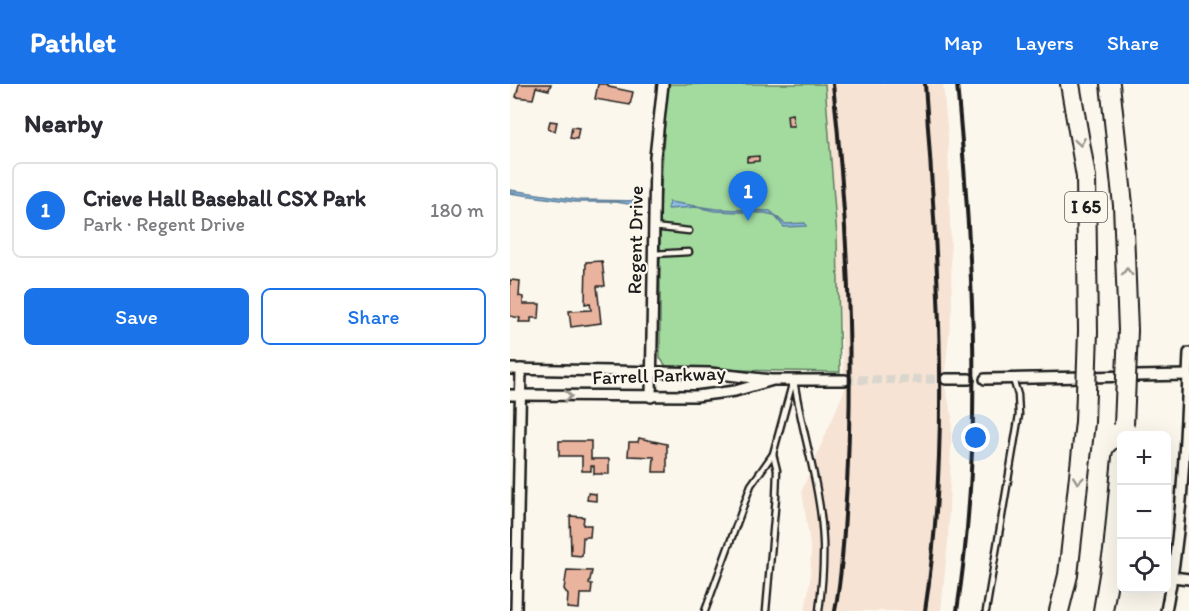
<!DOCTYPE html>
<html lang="en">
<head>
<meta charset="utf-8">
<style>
  :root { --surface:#fff; --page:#f7f7f7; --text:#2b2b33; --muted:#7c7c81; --line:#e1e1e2; --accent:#1a73e8 }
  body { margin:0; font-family:Itim,sans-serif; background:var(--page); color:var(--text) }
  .controls { position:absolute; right:18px; bottom:18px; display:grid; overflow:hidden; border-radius:9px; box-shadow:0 6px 24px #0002 }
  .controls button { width:54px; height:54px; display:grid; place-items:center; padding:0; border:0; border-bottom:2px solid var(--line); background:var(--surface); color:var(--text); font:30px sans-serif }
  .you { position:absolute; left:466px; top:354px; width:21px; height:21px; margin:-15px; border:4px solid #fff; border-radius:50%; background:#1a73e8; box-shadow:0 0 0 9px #1a73e833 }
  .badge { display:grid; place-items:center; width:39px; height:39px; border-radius:50%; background:var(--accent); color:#fff; font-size:20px; font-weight:700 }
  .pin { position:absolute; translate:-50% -50px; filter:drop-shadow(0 2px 3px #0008) }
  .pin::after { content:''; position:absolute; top:32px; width:21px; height:18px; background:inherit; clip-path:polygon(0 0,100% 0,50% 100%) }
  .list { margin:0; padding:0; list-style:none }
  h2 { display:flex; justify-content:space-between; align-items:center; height:78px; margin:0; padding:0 24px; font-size:26px }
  h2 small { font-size:20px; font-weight:400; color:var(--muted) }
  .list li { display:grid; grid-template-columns:39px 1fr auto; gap:18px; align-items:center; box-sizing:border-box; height:96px; margin:0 12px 12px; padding:0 12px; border:2px solid var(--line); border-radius:9px }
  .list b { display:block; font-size:22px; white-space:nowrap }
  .list p { margin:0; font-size:20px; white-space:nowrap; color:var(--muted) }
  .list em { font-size:20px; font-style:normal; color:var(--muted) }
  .actions { display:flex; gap:12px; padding:18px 24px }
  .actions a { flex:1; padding:14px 0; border:2px solid var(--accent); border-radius:9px; text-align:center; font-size:21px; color:var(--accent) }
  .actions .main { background:var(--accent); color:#fff }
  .icon { flex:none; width:33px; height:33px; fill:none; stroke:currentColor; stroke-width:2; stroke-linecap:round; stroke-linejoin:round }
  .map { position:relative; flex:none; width:679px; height:527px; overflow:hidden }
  header { display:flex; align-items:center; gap:36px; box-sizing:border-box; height:84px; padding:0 30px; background:var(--accent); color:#fff }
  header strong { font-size:28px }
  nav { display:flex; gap:33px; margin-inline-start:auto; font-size:21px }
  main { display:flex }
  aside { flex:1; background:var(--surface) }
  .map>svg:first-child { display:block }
</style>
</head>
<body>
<header>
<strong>Pathlet</strong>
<nav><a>Map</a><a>Layers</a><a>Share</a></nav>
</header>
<main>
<aside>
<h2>Nearby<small></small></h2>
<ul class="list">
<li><span class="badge">1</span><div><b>Crieve Hall Baseball CSX Park</b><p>Park · Regent Drive</p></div><em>180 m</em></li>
</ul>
<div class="actions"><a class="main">Save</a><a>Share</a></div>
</aside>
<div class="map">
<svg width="679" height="527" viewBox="0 0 679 527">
  <rect width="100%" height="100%" fill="#fbf7ec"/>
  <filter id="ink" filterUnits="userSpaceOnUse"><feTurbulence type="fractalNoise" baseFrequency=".0167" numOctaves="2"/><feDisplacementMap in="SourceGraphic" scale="12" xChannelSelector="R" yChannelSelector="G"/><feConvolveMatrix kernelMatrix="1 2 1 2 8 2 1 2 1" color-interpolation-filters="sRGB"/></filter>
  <g filter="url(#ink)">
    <!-- built -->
    <polygon fill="#f6e3d4" points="315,0 433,0 438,54 442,223 435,287 435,303 442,331 438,457 431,527 295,527 300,499 301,469 292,406 335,305"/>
    <!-- green -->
    <polygon fill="#a3db9f" stroke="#607c5e" stroke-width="1.5" points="159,0 315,0 327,153 330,288 165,285 156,282 150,274 150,122 155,32"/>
    <!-- water -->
    <g fill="#8cbee8" stroke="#5f7d96" stroke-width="1.5">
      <polygon points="0,106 68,116 132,117 131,122 106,118 65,118 0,109"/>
      <polygon points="159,118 206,125 260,127 275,140 295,139 296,142 274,143 264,131 255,129 205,127 186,123 158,125"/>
    </g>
    <!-- building -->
    <g fill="#e9b39d" stroke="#1c1c1c" stroke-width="1.5">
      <polygon points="9,0 41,0 39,6 26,3 23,15 6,13"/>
      <polygon points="88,0 97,0 99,3 123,8 120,21 85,15"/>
      <polygon points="282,30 284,42 278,42 277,31"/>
      <polygon points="40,37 47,38 45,47 38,45"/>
      <polygon points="62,43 69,44 67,55 60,54"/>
      <polygon points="249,72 249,77 237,78 237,73"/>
      <polygon points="92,177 95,202 87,202 91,239 61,243 59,227 81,226 80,219 75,220 76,178"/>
      <polygon points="0,196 10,197 9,212 13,213 13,220 30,220 29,234 21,234 21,238 9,238 10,234 0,232"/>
      <polygon points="129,354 157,360 157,388 143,388 144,373 118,372 119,358 128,358"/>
      <polygon points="49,357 81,357 81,375 99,375 99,390 84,390 84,382 81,382 81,387 72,387 72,372 49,372"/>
      <polygon points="78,409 86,410 86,417 77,416"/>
      <polygon points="60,432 74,433 73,441 81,441 80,453 73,453 72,472 61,471"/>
      <polygon points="57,486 82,487 79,500 82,500 81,510 70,510 69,525 57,524 58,511 54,505"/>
    </g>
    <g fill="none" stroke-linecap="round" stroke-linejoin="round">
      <!-- street-tunnel -->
      <polyline stroke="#dad6cd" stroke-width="9" stroke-dasharray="9 4.5" stroke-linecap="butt" points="335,296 436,295"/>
      <!-- lane casing -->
      <g stroke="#1c1c1c" stroke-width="9">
        <g id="lane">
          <polyline points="143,143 179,147"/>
          <polyline points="143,170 179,168"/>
          <path d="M284 296C292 350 311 403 313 457 314 480 312 504 309 527"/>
          <polyline points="195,527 241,401 263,370"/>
          <polyline points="256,527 266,413 267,386 263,370 283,297"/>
          <polyline points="476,527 509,331 508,311 503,295"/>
        </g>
      </g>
      <!-- street casing -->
      <g stroke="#1c1c1c" stroke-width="14">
        <g id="street">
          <polyline points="0,285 200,289 261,296"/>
          <polyline points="436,295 459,295"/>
          <polyline points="475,295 678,291"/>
          <polyline points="0,311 186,312 225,307 263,296 335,296"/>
          <polyline points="141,313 145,73 153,0"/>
          <polyline points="663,493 679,495"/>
          <polyline points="6,527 11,285"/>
          <path d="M656 527C673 442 675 355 679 269"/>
        </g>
      </g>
      <!-- highway casing -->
      <g stroke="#1c1c1c" stroke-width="22">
        <g id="highway">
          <polyline points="560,0 576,93 578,247"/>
          <polyline points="600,0 613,121 618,246"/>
          <polyline points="549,527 558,491 575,338"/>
          <polyline points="593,527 603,467 612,373"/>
        </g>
      </g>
      <!-- lane -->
      <use href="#lane" stroke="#fbf7ec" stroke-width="4.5"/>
      <!-- street -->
      <use href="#street" stroke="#fbf7ec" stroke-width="9"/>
      <!-- highway -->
      <use href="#highway" stroke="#fbf7ec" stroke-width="18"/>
      <!-- rail -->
      <g stroke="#1c1c1c" stroke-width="4">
        <path d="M323 0C337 132 344 267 337 400 334 442 333 485 325 527"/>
        <path d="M415 0C427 175 442 352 415 527"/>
        <path d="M447 0C463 174 474 353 447 527"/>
      </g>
      <!-- highway-bridge casing -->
      <g stroke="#1c1c1c" stroke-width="22" stroke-linecap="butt">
        <g id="highway-bridge">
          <polyline points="575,338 578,247"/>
          <polyline points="614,341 618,246"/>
        </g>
      </g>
      <!-- highway-bridge -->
      <use href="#highway-bridge" stroke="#fbf7ec" stroke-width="18"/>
    </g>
    <!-- one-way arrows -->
    <defs><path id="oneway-chevron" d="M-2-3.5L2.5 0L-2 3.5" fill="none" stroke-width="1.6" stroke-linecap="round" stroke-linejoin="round" transform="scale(1.5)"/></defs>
    <g stroke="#97948e">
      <use href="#oneway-chevron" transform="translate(570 58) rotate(80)"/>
      <use href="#oneway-chevron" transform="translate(617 188) rotate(-91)"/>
      <use href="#oneway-chevron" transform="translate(58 312) rotate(1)"/>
      <use href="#oneway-chevron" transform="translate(568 396) rotate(96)"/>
    </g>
  </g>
  <g text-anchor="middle" stroke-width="4.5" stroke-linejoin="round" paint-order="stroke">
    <!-- shield labels -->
    <rect fill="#fbf7ec" stroke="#5f5e5a" stroke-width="1.5" x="555" y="108" width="42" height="30" rx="4.5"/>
    <g font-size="18" font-weight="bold" fill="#1c1c1c">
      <text x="576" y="129">I 65</text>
    </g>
    <!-- street labels -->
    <g font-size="20" fill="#1c1c1c" stroke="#fbf7ec">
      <text transform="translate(125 156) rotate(-89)" y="7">Regent Drive</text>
      <text transform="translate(149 291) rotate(-2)" y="7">Farrell Parkway</text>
    </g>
  </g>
</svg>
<div class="controls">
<button>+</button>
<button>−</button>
<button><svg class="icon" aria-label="locate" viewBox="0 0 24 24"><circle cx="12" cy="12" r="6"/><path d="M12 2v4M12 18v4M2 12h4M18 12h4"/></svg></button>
</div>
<div class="you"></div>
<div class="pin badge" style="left:238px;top:137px">1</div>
</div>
</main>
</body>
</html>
